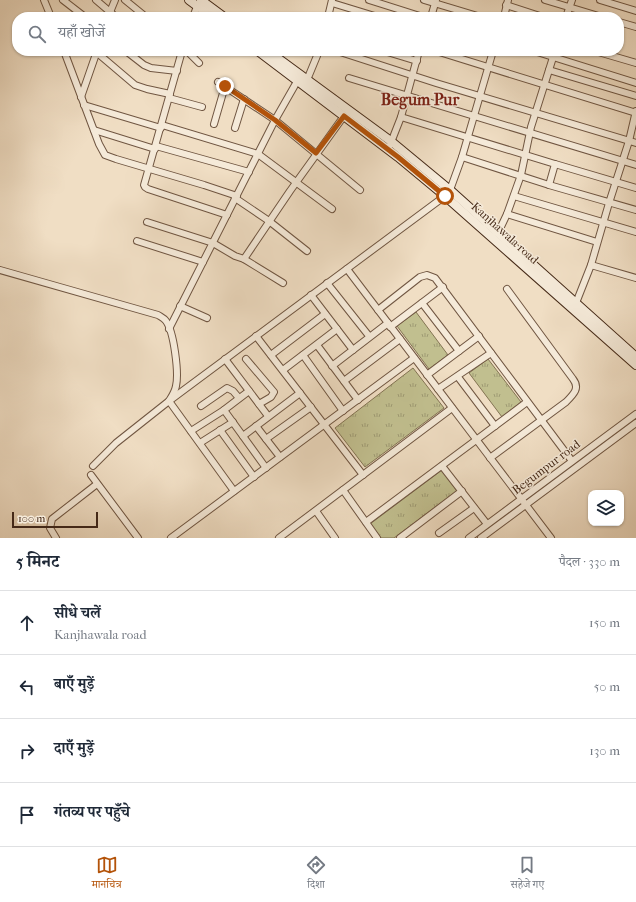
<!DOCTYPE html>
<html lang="hi">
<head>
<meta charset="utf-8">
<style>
  :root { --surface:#fff; --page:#f6f6f7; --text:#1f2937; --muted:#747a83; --line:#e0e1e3; --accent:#b45309 }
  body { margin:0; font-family:"IM FELL French Canon","Noto Serif Devanagari",serif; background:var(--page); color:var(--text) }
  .controls { position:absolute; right:12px; bottom:12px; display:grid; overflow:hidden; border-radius:8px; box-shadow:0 1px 3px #0004 }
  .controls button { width:36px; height:36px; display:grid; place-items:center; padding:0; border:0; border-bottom:1px solid var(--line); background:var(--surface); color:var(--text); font:20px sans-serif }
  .scale { position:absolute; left:12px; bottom:10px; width:86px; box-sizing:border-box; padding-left:4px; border:2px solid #452917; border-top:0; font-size:11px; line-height:14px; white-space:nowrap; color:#452917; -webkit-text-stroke:3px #f5ead9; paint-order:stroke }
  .stop { position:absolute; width:12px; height:12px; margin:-9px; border:3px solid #b45309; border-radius:50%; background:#fff }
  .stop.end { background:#b45309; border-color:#fff; box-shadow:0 1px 4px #0008 }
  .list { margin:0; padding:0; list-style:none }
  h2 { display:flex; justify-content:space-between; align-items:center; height:52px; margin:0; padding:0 16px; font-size:17px }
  h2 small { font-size:13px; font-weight:400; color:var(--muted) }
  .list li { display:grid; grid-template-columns:26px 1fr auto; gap:12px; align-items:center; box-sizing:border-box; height:64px; padding:0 16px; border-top:1px solid var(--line) }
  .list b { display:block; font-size:15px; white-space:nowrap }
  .list p { margin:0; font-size:13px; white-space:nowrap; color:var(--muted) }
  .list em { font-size:13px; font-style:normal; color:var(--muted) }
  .icon { flex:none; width:22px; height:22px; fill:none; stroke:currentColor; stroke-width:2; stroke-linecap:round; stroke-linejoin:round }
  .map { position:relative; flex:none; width:636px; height:538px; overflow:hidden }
  .search { position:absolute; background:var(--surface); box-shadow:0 1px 3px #0004; left:12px; right:12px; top:12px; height:44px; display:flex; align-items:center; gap:10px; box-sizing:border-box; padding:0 14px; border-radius:16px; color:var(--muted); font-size:15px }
  .sheet { height:308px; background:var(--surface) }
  nav { display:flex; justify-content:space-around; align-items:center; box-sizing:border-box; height:56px; border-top:1px solid var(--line); background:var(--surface); font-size:11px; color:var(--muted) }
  nav a { display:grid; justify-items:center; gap:2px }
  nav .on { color:var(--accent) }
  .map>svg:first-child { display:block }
</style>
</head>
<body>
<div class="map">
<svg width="636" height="538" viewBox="0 0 636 538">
  <defs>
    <pattern id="park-tufts" width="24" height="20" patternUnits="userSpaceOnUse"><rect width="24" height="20" fill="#c1bf8f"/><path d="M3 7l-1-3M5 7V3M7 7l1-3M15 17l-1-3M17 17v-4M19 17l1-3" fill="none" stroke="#9f9b74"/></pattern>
  </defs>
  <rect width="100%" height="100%" fill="#f0dec4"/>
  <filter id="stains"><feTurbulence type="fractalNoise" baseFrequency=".005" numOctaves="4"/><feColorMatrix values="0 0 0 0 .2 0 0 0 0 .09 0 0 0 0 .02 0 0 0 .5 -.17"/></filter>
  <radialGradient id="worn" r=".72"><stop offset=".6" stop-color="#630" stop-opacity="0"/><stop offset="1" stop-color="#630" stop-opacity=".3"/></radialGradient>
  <!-- park -->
  <g fill="url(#park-tufts)" stroke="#837453">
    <polygon points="416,312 448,355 429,369 397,326"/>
    <polygon points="488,359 521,402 502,417 469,373"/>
    <polygon points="413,368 444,408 365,467 335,428"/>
    <polygon points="442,470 457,491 394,538 381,538 370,524"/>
  </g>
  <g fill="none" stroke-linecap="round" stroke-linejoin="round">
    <!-- minor casing -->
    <g stroke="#705642" stroke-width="8">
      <g id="minor">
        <polyline points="44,0 51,17"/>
        <polyline points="63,0 85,17"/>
        <polyline points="96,0 116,17"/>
        <polyline points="125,0 146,17"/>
        <polyline points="369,0 423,17"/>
        <polyline points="424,0 481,17"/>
        <polyline points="545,0 602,17"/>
        <polyline points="600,0 636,11"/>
        <polyline points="332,3 378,17"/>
        <polyline points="506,5 543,17"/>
        <polyline points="108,17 115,0"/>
        <polyline points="193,17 198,4"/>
        <polyline points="328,17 332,0"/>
        <polyline points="431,17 436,0"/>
        <polyline points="504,17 508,0"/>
        <polyline points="566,17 572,0"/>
        <polyline points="619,22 636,27"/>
        <polyline points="64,51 99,144 105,155 116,159 204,185 237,196"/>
        <polyline points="95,51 135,85 147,89 170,94"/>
        <polyline points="126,51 144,65 151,68 177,71"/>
        <polyline points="182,51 144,185 145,187 148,189 227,215"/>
        <polyline points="187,51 199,63"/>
        <polyline points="337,51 436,83 636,143"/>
        <polyline points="384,51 417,61"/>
        <polyline points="436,51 636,113"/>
        <polyline points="534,51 636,83"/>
        <polyline points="595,51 636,63"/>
        <polyline points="549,70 636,96"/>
        <polyline points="349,78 636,165"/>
        <polyline points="307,80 319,51"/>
        <polyline points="218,82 275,120 360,190"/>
        <polyline points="81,97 97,51"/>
        <polyline points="169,98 202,107"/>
        <polyline points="84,105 161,128"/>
        <polyline points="401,117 555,164 549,185"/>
        <polyline points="214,124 225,86"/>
        <polyline points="162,125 258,154 332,209"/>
        <polyline points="235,128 244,99"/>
        <polyline points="94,130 155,149"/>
        <polyline points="390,145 401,117 419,51"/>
        <polyline points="156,146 249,172"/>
        <polyline points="462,157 549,185 636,210"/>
        <polyline points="555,164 636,188"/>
        <polyline points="514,196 636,232"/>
        <polyline points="235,198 269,221 307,251"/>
        <polyline points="507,214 597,242"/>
        <polyline points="147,222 213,243 235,256 244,259 283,283"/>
        <polyline points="498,233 507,214 521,175 531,127 555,51"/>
        <polyline points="137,241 203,262"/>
        <polyline points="244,259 290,191 344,116"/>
        <polyline points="591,265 636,278"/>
        <polyline points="347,269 551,538"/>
        <path d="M0 270 158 315C161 317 164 318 166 321 174 332 179 373 176 386 175 392 172 396 169 401L116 443 93 466"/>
        <polyline points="327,283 369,336"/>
        <polyline points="311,295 353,350"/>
        <polyline points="422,303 459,351"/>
        <polyline points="576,303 591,265 609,203 629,141 636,111"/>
        <polyline points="180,306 207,318"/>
        <polyline points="378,310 420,277 427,275 435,278 572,461"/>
        <polyline points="390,327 443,287"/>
        <polyline points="169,329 275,120 299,78"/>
        <polyline points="256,336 363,475"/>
        <polyline points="317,345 358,400"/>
        <polyline points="271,355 325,314"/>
        <polyline points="303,355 343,411"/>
        <polyline points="225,359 268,416"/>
        <polyline points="246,359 274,392 271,397 259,404"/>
        <polyline points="332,366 388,323"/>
        <polyline points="283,370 337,329"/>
        <polyline points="427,375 479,336"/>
        <polyline points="458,377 495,426"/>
        <polyline points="344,381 400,339"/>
        <polyline points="438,389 491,353"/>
        <polyline points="201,406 227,388 233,391 239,398"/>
        <polyline points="224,410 266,468"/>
        <polyline points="256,426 280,457"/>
        <polyline points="220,430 254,477"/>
        <polyline points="191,431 224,410 249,391"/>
        <polyline points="243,436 300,393"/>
        <polyline points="266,439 311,407"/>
        <polyline points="200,443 233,422"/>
        <path d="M490 458 566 402C574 394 580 388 573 379L507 289"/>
        <polyline points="442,466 487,524"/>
        <polyline points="91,475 138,538"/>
        <polyline points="343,490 377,538"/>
        <polyline points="234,491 169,401 445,196 450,190 462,157 493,51"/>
        <polyline points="316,511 335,538"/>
        <polyline points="366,522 527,402"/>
        <polyline points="439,533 474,508"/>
        <polyline points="56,538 50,528 52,519 97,484"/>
        <polyline points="171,538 414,358"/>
        <polyline points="279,538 452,408"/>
        <polyline points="400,538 462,491"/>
        <polyline points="469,538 636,414"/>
        <polyline points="481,538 636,423"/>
      </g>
    </g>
    <!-- secondary casing -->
    <g stroke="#452917" stroke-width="10">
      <g id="secondary">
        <polyline points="189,0 212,17"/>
        <polyline points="201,0 224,17"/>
        <polyline points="258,51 398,157 445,196 636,365"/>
        <polyline points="268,51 392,142 450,190 636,357"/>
      </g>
    </g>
    <!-- minor -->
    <use href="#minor" stroke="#f5ead9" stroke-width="6"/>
    <!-- secondary -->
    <use href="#secondary" stroke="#f5ead9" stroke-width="8"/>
  </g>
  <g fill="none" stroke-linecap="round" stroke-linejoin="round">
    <!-- route -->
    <polyline stroke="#b45309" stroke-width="5" points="225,86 275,120 316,153 344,116 398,157 445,196"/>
  </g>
  <g text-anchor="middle" stroke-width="3" stroke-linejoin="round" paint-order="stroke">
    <!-- street labels -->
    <g font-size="12" fill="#452917" stroke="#f5ead9">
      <text transform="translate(505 233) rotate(42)" y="4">Kanjhawala road</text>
      <text transform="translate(546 467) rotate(-37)" y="4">Begumpur road</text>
    </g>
    <!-- district labels -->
    <g font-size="16" font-weight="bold" fill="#7a1f14" stroke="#f5ead9">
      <text x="420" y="105">Begum Pur</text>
    </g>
  </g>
  <rect width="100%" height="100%" filter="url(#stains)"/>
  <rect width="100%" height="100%" fill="url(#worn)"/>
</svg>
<div class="controls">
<button><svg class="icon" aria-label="layers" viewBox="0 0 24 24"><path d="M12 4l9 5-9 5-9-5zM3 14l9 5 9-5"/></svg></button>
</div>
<div class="scale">100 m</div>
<div class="stop" style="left:445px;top:196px"></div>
<div class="stop end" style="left:225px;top:86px"></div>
<div class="search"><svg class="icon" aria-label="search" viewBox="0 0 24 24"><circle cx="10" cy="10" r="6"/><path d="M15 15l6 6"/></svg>यहाँ खोजें</div>
</div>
<section class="sheet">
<h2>5 मिनट<small>पैदल · 330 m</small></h2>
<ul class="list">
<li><svg class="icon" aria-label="ahead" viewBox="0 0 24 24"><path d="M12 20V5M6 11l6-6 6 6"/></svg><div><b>सीधे चलें</b><p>Kanjhawala road</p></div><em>150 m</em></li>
<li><svg class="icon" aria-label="left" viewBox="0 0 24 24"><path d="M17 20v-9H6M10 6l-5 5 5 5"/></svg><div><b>बाएँ मुड़ें</b></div><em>50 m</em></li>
<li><svg class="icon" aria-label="right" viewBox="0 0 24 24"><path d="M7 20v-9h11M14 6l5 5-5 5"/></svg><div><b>दाएँ मुड़ें</b></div><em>130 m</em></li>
<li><svg class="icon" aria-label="arrive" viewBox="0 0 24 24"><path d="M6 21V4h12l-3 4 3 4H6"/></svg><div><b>गंतव्य पर पहुँचे</b></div></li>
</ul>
</section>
<nav>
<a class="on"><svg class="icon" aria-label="map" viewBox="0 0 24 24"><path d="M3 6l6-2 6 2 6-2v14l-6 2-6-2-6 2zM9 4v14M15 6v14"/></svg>मानचित्र</a>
<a><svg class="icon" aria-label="directions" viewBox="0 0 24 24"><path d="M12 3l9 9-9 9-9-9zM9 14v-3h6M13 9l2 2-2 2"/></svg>दिशा</a>
<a><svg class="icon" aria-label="saved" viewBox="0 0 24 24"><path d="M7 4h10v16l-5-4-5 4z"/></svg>सहेजे गए</a>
</nav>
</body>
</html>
